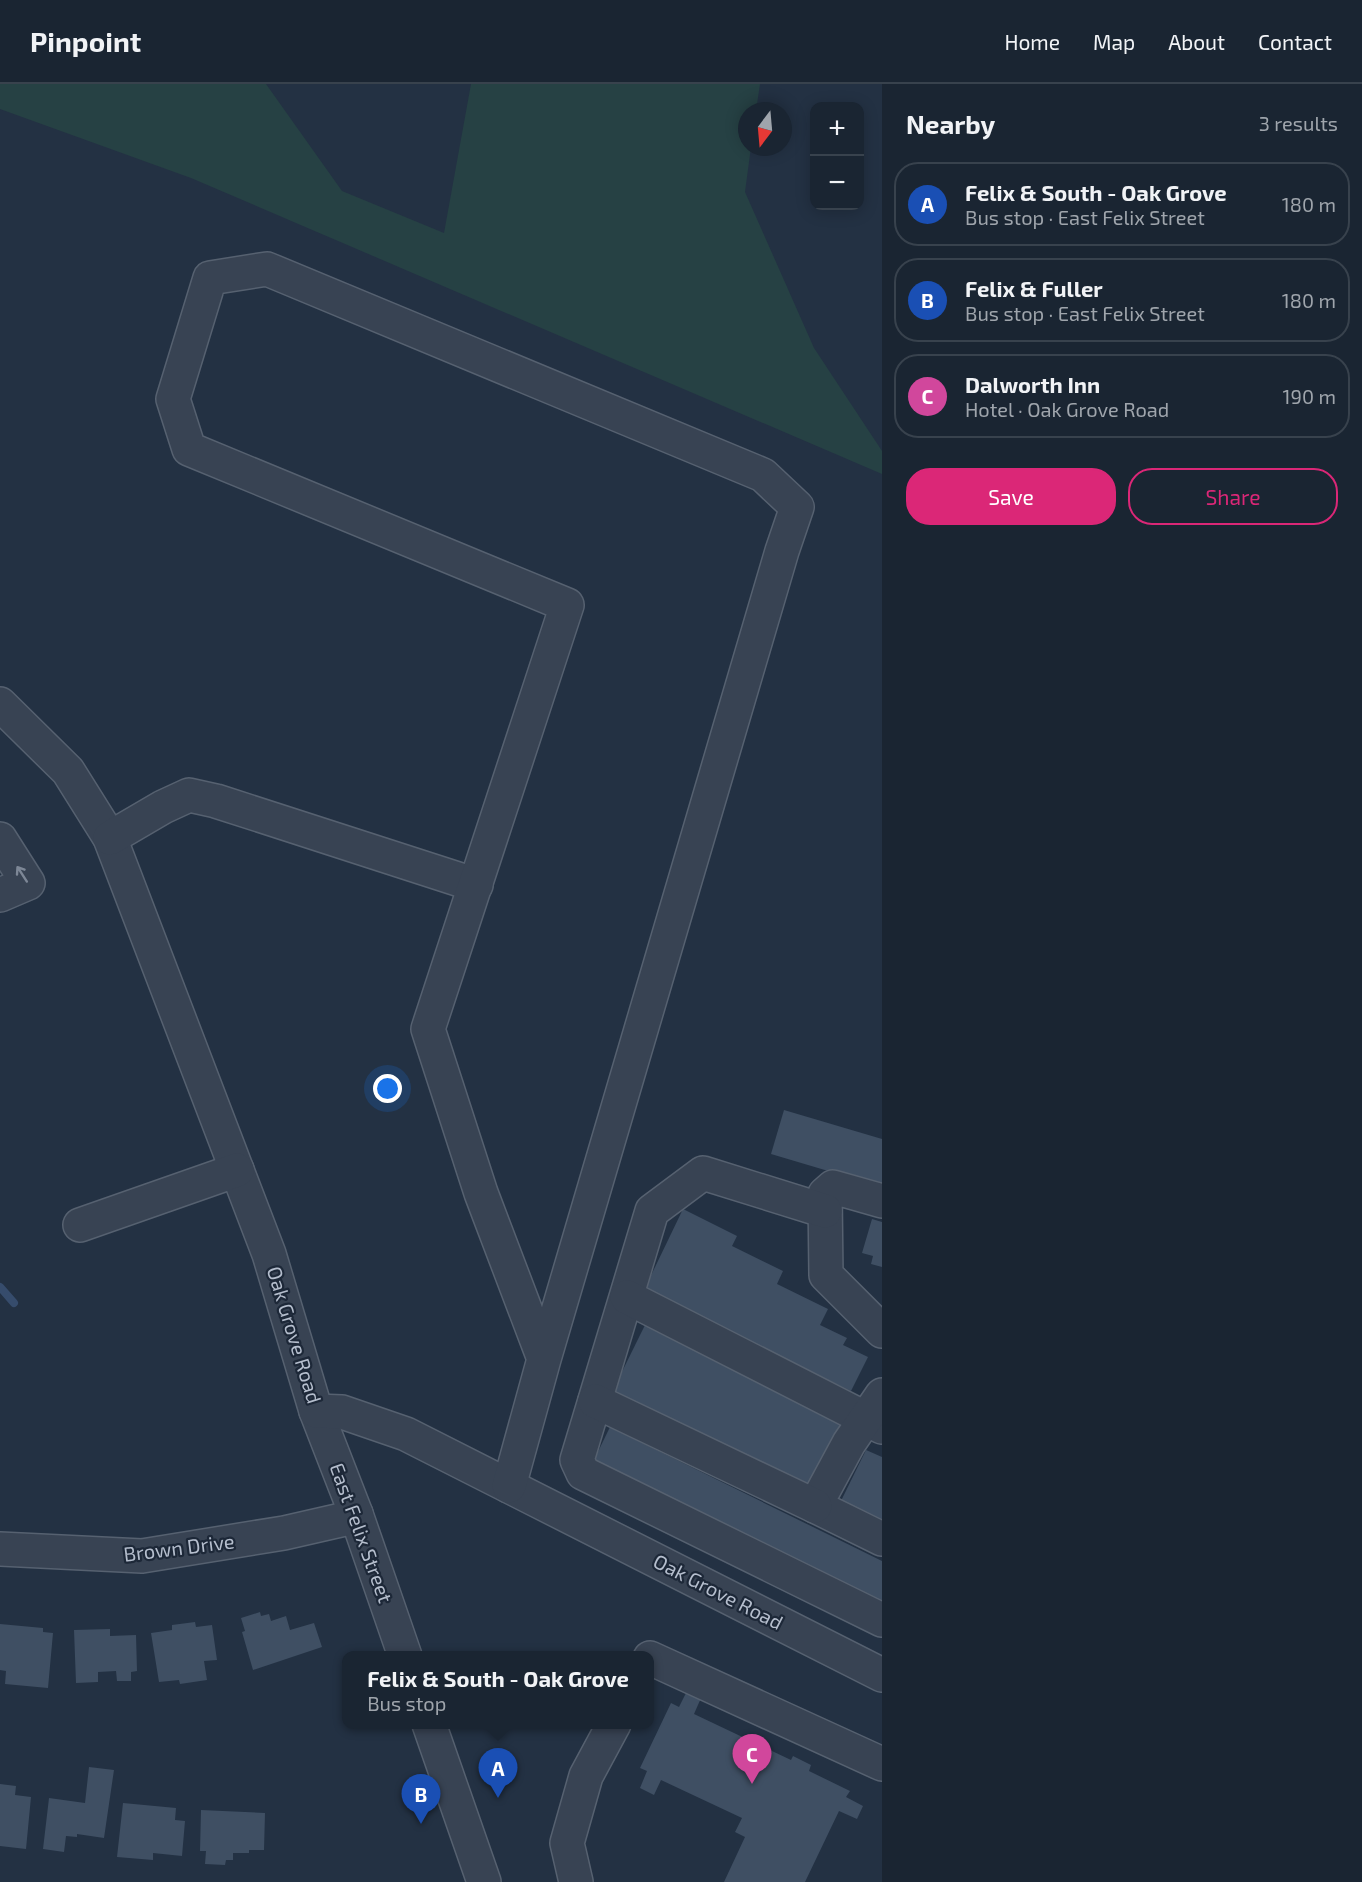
<!DOCTYPE html>
<html lang="en">
<head>
<meta charset="utf-8">
<style>
  :root { --surface:#1a2532; --page:#27313e; --text:#f1f3f6; --muted:#9fa5ac; --line:#38424d; --accent:#db2777 }
  body { margin:0; font-family:"Exo 2",sans-serif; background:var(--page); color:var(--text) }
  .controls { position:absolute; right:18px; top:18px; display:grid; overflow:hidden; border-radius:12px; box-shadow:0 3px 15px #0003 }
  .controls button { width:54px; height:54px; display:grid; place-items:center; padding:0; border:0; border-bottom:2px solid var(--line); background:var(--surface); color:var(--text); font:30px sans-serif }
  .compass { position:absolute; left:738px; top:18px; width:54px; height:54px; border-radius:50%; background:var(--surface); box-shadow:0 3px 15px #0003; rotate:196deg }
  .you { position:absolute; left:388px; top:1005px; width:21px; height:21px; margin:-15px; border:4px solid #fff; border-radius:50%; background:#1a73e8; box-shadow:0 0 0 9px #1a73e833 }
  .badge { display:grid; place-items:center; width:39px; height:39px; border-radius:50%; background:var(--accent); color:#fff; font-size:20px; font-weight:700 }
  .pin { position:absolute; translate:-50% -50px; filter:drop-shadow(0 2px 3px #0008) }
  .pin::after { content:''; position:absolute; top:32px; width:21px; height:18px; background:inherit; clip-path:polygon(0 0,100% 0,50% 100%) }
  .popup { position:absolute; left:342px; top:1567px; width:312px; height:78px; box-sizing:border-box; display:grid; place-content:center; border-radius:12px; background:var(--surface); filter:drop-shadow(0 2px 4px #0005); font-size:20px; white-space:nowrap; color:var(--muted) }
  .popup b { font-size:22px; color:var(--text) }
  .popup::after { content:''; position:absolute; left:50%; top:100%; margin-left:-12px; border:12px solid transparent; border-top-color:var(--surface) }
  .list { margin:0; padding:0; list-style:none }
  h2 { display:flex; justify-content:space-between; align-items:center; height:78px; margin:0; padding:0 24px; font-size:26px }
  h2 small { font-size:20px; font-weight:400; color:var(--muted) }
  .list li { display:grid; grid-template-columns:39px 1fr auto; gap:18px; align-items:center; box-sizing:border-box; height:84px; margin:0 12px 12px; padding:0 12px; border:2px solid var(--line); border-radius:24px }
  .list b { display:block; font-size:22px; white-space:nowrap }
  .list p { margin:0; font-size:20px; white-space:nowrap; color:var(--muted) }
  .list em { font-size:20px; font-style:normal; color:var(--muted) }
  .actions { display:flex; gap:12px; padding:18px 24px }
  .actions a { flex:1; padding:14px 0; border:2px solid var(--accent); border-radius:24px; text-align:center; font-size:21px; color:var(--accent) }
  .actions .main { background:var(--accent); color:#fff }
  .map { position:relative; flex:none; width:882px; height:1798px; overflow:hidden }
  header { display:flex; align-items:center; gap:36px; box-sizing:border-box; height:84px; padding:0 30px; background:var(--surface); border-bottom:2px solid var(--line) }
  header strong { font-size:28px }
  nav { display:flex; gap:33px; margin-inline-start:auto; font-size:21px }
  main { display:flex }
  aside { flex:1; background:var(--surface) }
  .map>svg:first-child { display:block }
</style>
</head>
<body>
<header>
<strong>Pinpoint</strong>
<nav><a>Home</a><a>Map</a><a>About</a><a>Contact</a></nav>
</header>
<main>
<div class="map">
<svg width="882" height="1798" viewBox="0 0 882 1798">
  <rect width="100%" height="100%" fill="#233143"/>
  <!-- green -->
  <polygon fill="#264144" points="0,0 266,0 342,107 444,149 471,0 760,0 756,27 747,27 747,63 751,63 745,108 814,264 882,367 882,390 191,94 0,25"/>
  <g fill="none" stroke-linecap="round" stroke-linejoin="round">
    <!-- stream -->
    <polyline stroke="#364c6c" stroke-width="8" points="0,1203 14,1219"/>
  </g>
  <!-- building -->
  <g fill="#3f4f63">
    <polygon points="784,1026 882,1055 882,1103 771,1070"/>
    <polygon points="683,1125 737,1152 732,1162 783,1187 777,1200 828,1225 820,1241 847,1254 843,1261 868,1273 851,1307 644,1206"/>
    <polygon points="872,1135 882,1138 882,1183 871,1180 873,1172 862,1169"/>
    <polygon points="646,1239 846,1337 811,1408 611,1310"/>
    <polygon points="610,1343 882,1477 882,1520 593,1378"/>
    <polygon points="866,1366 882,1373 882,1445 838,1423"/>
    <polygon points="260,1528 261,1532 269,1530 271,1537 286,1532 290,1546 314,1539 322,1563 253,1586 242,1548 245,1547 241,1534"/>
    <polygon points="195,1538 196,1543 212,1541 217,1576 204,1577 207,1596 180,1600 179,1596 159,1598 151,1549 172,1546 172,1541"/>
    <polygon points="0,1540 43,1544 43,1548 53,1549 48,1604 5,1600 6,1587 0,1586"/>
    <polygon points="110,1545 110,1552 136,1551 137,1587 131,1588 131,1597 117,1597 116,1587 98,1588 98,1598 76,1599 74,1546"/>
    <polygon points="687,1607 701,1614 694,1630 791,1676 793,1672 811,1681 809,1687 850,1707 846,1713 863,1722 857,1735 839,1727 805,1798 724,1798 745,1753 735,1748 742,1734 661,1696 654,1711 640,1704 647,1687 640,1684 671,1619 679,1623"/>
    <polygon points="89,1683 114,1686 104,1754 77,1750 77,1753 66,1752 64,1768 43,1765 49,1714 85,1719"/>
    <polygon points="0,1700 16,1702 15,1711 31,1713 26,1765 0,1762"/>
    <polygon points="123,1719 176,1724 175,1736 185,1737 182,1772 153,1769 153,1776 117,1773"/>
    <polygon points="201,1726 265,1729 264,1766 249,1766 249,1769 233,1769 233,1776 226,1776 225,1781 205,1780 206,1767 200,1767"/>
  </g>
  <g fill="none" stroke-linecap="round" stroke-linejoin="round">
    <!-- minor casing -->
    <g stroke="#566170" stroke-width="36">
      <g id="minor">
        <polyline points="0,620 68,687 110,754 269,1170 316,1327 356,1430 405,1572"/>
        <polyline points="110,754 163,723 189,711 216,717 476,801"/>
        <polyline points="0,755 28,799 0,811"/>
        <polyline points="882,1117 833,1103 825,1110 826,1191 882,1247"/>
        <polyline points="825,1127 703,1089 652,1127 577,1376 583,1389 882,1536"/>
        <polyline points="80,1141 237,1086"/>
        <polyline points="627,1213 882,1343"/>
        <polyline points="882,1311 849,1359 815,1422 882,1455"/>
        <polyline points="595,1317 815,1422"/>
        <polyline points="316,1327 342,1328 406,1350 882,1591"/>
        <polyline points="509,1402 544,1275 782,467 797,423 763,391 267,185 210,194 173,315 189,365 567,521 428,945 481,1109 544,1275"/>
        <polyline points="0,1465 142,1472 284,1449 341,1436 356,1430"/>
        <polyline points="650,1574 882,1680"/>
        <polyline points="429,1640 484,1798"/>
        <polyline points="576,1798 567,1759 586,1692 614,1640"/>
      </g>
    </g>
    <!-- minor -->
    <use href="#minor" stroke="#384353" stroke-width="33"/>
  </g>
  <!-- one-way arrows -->
  <defs><path id="oneway-shaft" d="M-6 0H5M1.5-3L5.5 0L1.5 3" fill="none" stroke-width="1.6" stroke-linecap="round" stroke-linejoin="round" transform="scale(1.5)"/></defs>
  <use stroke="#7d8796" href="#oneway-shaft" transform="translate(22 790) rotate(-123)"/>
  <g text-anchor="middle" stroke-width="4.5" stroke-linejoin="round" paint-order="stroke">
    <!-- street labels -->
    <g font-size="20" fill="#b5becd" stroke="#1d2838">
      <text transform="translate(294 1251) rotate(73)" y="7">Oak Grove Road</text>
      <text transform="translate(361 1449) rotate(70)" y="7">East Felix Street</text>
      <text transform="translate(179 1464) rotate(-7)" y="7">Brown Drive</text>
      <text transform="translate(718 1508) rotate(27)" y="7">Oak Grove Road</text>
    </g>
  </g>
</svg>
<div class="controls">
<button>+</button>
<button>−</button>
</div>
<svg class="compass" viewBox="-18 -18 36 36"><path d="M0-13l5 13h-10z" fill="#e53935"/><path d="M0 13l5-13h-10z" fill="#9fa5ac"/></svg>
<div class="you"></div>
<div class="pin badge" style="left:498px;top:1714px;background:#1a4fb4">A</div>
<div class="popup"><b>Felix &amp; South - Oak Grove</b>Bus stop</div>
<div class="pin badge" style="left:421px;top:1740px;background:#1a4fb4">B</div>
<div class="pin badge" style="left:752px;top:1700px;background:#d1479c">C</div>
</div>
<aside>
<h2>Nearby<small>3 results</small></h2>
<ul class="list">
<li><span class="badge" style="background:#1a4fb4">A</span><div><b>Felix &amp; South - Oak Grove</b><p>Bus stop · East Felix Street</p></div><em>180 m</em></li>
<li><span class="badge" style="background:#1a4fb4">B</span><div><b>Felix &amp; Fuller</b><p>Bus stop · East Felix Street</p></div><em>180 m</em></li>
<li><span class="badge" style="background:#d1479c">C</span><div><b>Dalworth Inn</b><p>Hotel · Oak Grove Road</p></div><em>190 m</em></li>
</ul>
<div class="actions"><a class="main">Save</a><a>Share</a></div>
</aside>
</main>
</body>
</html>
